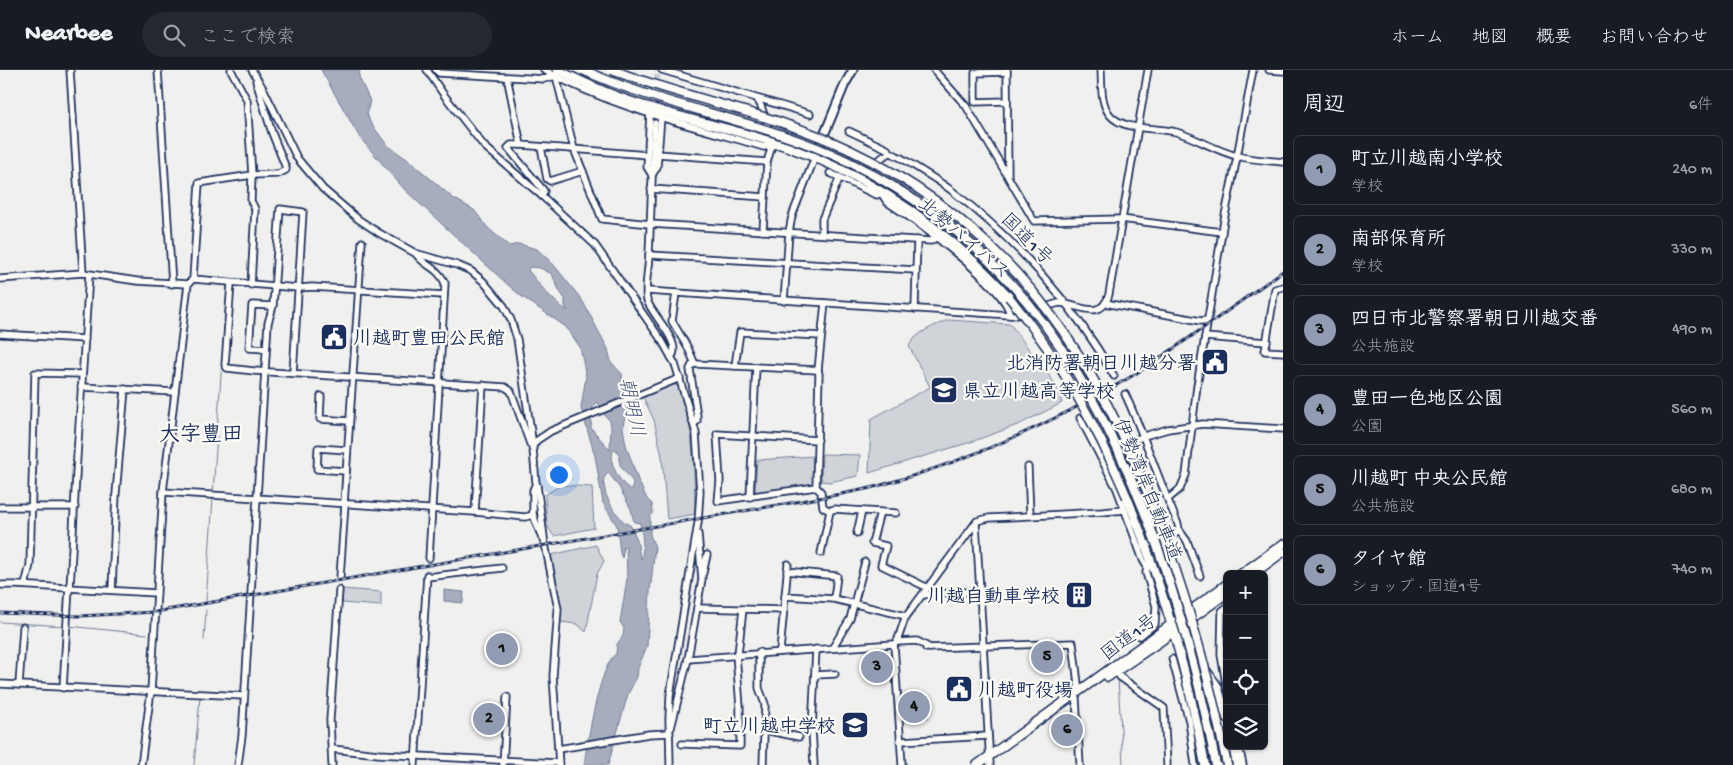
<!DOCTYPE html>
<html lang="ja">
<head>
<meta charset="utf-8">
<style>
  :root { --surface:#171b24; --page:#242831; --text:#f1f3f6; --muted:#9ea1a6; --line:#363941; --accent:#919bb2 }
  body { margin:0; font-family:"Gochi Hand","Klee One",sans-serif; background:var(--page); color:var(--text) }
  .controls { position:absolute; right:15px; bottom:15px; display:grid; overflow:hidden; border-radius:8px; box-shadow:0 1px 4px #0004 }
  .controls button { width:45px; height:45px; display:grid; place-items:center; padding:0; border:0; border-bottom:1px solid var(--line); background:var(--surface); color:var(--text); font:25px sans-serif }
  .you { position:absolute; left:558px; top:404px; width:18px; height:18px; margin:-12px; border:4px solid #fff; border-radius:50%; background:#1a73e8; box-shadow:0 0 0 8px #1a73e833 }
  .badge { display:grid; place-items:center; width:32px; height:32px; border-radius:50%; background:var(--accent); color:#111; font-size:16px; font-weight:700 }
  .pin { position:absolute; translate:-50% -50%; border:2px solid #fff; box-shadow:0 1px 5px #0006 }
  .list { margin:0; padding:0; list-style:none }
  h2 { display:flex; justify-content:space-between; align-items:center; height:65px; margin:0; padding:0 20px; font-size:21px }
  h2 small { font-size:16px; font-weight:400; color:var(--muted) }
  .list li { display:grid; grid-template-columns:32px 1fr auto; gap:15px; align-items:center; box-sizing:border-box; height:70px; margin:0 10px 10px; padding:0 10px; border:1px solid var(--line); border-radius:8px }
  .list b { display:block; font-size:19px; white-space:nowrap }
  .list p { margin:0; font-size:16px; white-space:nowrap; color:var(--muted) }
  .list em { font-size:16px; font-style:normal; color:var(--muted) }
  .icon { flex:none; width:28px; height:28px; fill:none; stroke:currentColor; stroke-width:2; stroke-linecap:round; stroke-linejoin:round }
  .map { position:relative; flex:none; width:1283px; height:695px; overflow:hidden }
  header { display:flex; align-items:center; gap:30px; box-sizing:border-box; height:70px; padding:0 25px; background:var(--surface); border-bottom:1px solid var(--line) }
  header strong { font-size:24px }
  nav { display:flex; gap:28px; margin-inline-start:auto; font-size:18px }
  .search { width:350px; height:45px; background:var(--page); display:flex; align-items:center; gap:12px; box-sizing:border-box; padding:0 18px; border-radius:28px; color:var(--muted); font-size:19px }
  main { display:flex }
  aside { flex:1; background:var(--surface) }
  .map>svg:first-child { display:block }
</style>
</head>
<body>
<header>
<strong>Nearbee</strong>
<div class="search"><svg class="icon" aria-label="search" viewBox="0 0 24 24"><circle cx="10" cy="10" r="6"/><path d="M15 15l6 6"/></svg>ここで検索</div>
<nav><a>ホーム</a><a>地図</a><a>概要</a><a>お問い合わせ</a></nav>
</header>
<main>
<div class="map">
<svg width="1283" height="695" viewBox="0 0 1283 695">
  <rect width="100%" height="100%" fill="#f0f0ee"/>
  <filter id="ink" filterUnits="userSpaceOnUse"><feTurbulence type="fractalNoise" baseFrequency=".02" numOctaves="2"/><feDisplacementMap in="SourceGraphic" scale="10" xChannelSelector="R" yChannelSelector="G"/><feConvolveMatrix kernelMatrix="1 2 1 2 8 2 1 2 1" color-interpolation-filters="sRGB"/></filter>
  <g filter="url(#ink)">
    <!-- green -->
    <g fill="#d0d3d8" stroke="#76819b">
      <path d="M948 250 1010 254 1056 315 1062 333 1020 354 971 372 869 403 871 349 930 317 909 276C916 262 934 256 948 250Z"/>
      <path d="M672 314 678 316C695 356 694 401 695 444L667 449 662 386 654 350 643 327Z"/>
      <polygon points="822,384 860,385 858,406 829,412 821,411"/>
      <polygon points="814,386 814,413 813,414 758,422 755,420 757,390"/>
      <polygon points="561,415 592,417 594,458 554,466 547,456 545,425"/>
      <polygon points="596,475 604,491 597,504 586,562 577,554 561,552 551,485"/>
      <polygon points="343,519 381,522 381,536 342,533"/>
      <polygon points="926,624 928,648 902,650 901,626"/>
    </g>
    <!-- water -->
    <g fill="#a7adbd" stroke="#6f7b97" fill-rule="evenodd">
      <path d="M321 0H360L359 7 370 31 367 43 370 52 387 75 411 92 453 128 474 140 488 158 509 176 519 174 537 179 553 194 582 230 608 279 611 292 622 304 625 334 629 336 632 340 624 350 623 358 626 375 638 410 647 429 652 434 653 443 650 447V465L655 477 650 522 647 576 638 598 637 607 628 624 608 695H584C587 674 600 593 616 584L617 574 623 566 624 558 620 552 627 509 626 476 624 477 622 488 620 483 617 456 603 433 595 386 581 338 586 306 580 277 566 257 521 226 507 214 405 120 360 68ZM530 197 540 198 552 204 559 220 565 229V236L568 241C554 233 538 213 528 200ZM598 332 603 343 610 351 611 356 610 380 591 358 592 340 595 333ZM616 379 619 385 620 395 633 412 632 420C622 416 613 400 612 390 612 387 613 384 612 382ZM608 402 619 417 631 439 634 452 640 453C642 464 645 478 641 489L640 487 637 470 631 456 624 452 613 439 606 425 603 410Z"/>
      <polygon points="444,520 464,522 463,533 444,531"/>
    </g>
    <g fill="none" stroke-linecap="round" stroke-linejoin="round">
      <!-- stream -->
      <g stroke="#6f7b97" stroke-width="1">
        <polyline points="213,424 226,230"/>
        <polyline points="206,532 213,428"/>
        <polyline points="0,552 64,556"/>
        <polyline points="68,556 147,564"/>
        <polyline points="204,570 206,540"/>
        <polyline points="1118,609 1123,695"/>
        <polyline points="194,695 200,627"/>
      </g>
      <!-- minor-tunnel -->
      <g stroke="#c5c9d1" stroke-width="5.5" stroke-dasharray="5.5 3" stroke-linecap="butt">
        <polyline points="655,53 658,21 657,0"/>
        <polyline points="427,505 429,488"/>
        <polyline points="339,520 340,507"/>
      </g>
      <!-- minor casing -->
      <g stroke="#1b2f5e" stroke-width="9">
        <g id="minor">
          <polyline points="70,0 83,203"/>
          <polyline points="158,0 172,214"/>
          <polyline points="231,0 247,30 252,105 251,131 255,139 251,215"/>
          <polyline points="252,0 264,20 297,88 323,119 358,149 379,163 415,183 457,195 471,201 483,211 504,236 511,250 517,269 532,369 536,413 533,420 533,445 542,468 544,469 558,539 553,606 559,695"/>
          <polyline points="427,0 444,25 484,76 542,126 595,175 662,271 675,294 696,363 700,422 698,453 670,625 669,649 670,695"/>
          <polyline points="436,0 439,3 544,9 556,6"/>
          <path d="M544 0C613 38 689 55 764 77L778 75"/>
          <polyline points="662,0 810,44"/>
          <polyline points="934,0 966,36 1007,105"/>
          <polyline points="1007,0 1008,107 1034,151 1121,149 1222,162"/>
          <path d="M1101 0C1102 14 1100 33 1110 45 1123 61 1157 57 1176 62 1197 68 1216 81 1237 86 1251 90 1268 90 1283 92"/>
          <polyline points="1269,0 1283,1"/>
          <polyline points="556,6 574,79 602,149 650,154 931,171 937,167"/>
          <polyline points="507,7 521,75 648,85"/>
          <polyline points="757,29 761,36 773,72 767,92 763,161"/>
          <polyline points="1006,31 975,32 975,3 1007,2"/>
          <polyline points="650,44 647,97 652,105"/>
          <path d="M655 53C652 97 651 140 649 184 649 195 644 221 647 230 650 243 684 274 671 287"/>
          <path d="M849 61 887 79C891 84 898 86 903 89 919 99 936 109 951 120 1016 170 1074 234 1114 306"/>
          <polyline points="521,75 511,75 508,78 544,121 542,126"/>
          <polyline points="541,77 547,109 550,111 583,101"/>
          <polyline points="658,84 767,92"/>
          <path d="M830 103 874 124 877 125 883 122V126L887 132C913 149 1006 216 1010 245"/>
          <polyline points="652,105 657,97 661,47"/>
          <polyline points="858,107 884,86 890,83"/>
          <polyline points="651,119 765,127"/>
          <polyline points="822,164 822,149 840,107"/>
          <path d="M416 184C425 197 438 197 445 213L429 488"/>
          <polyline points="649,185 916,200"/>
          <polyline points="0,209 83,203 137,211 188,214"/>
          <polyline points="193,209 299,218 312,217 444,225"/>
          <polyline points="231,213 225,295 227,298 254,301 505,317 511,321 530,374"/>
          <polyline points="1283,217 1275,219 1265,281 1283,282"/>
          <path d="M647 221 1010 245H1017L1059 233C1076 233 1102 253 1109 224L1148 0"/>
          <polyline points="676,223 672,251 688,278 695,294"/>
          <polyline points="784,231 789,162 792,146 815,87"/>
          <polyline points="1105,233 1201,251 1207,250"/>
          <polyline points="915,239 917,170"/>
          <polyline points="0,264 85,269"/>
          <polyline points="1205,267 1267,272"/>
          <polyline points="266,279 249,278 252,235 273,236"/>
          <polyline points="695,294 818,300"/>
          <polyline points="735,296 740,262 821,266"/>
          <polyline points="81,317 175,322"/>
          <path d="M1125 324C1145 367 1159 411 1178 454L1179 460 1187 471 1200 506"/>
          <polyline points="321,326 320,349 349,351"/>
          <polyline points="1080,348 1117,419 1143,490 1147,497 1153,496"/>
          <polyline points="695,353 697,351 697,346 690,299 692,295 695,294"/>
          <polyline points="818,370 717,364 720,411 718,431 816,417 819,304 818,300 825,233"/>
          <polyline points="532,378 536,371 551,361 680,308"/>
          <polyline points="1100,386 1144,366 1168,359 1203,354 1283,359"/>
          <polyline points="1028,397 1030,445"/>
          <polyline points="346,401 317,399 318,378 347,380"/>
          <polyline points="537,415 544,467"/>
          <polyline points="816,417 821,422 823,437 830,441"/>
          <polyline points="163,422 475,442 525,447 533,445"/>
          <polyline points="750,427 756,297"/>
          <polyline points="1168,429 1180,419 1186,405 1197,316 1224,150 1237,87 1253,0"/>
          <polyline points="344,434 362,172"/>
          <polyline points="0,437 75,437"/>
          <polyline points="475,442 483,315"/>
          <polyline points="880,442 896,443"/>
          <polyline points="976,453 990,695"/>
          <polyline points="857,463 862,441"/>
          <polyline points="1146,475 1175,464 1179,460"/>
          <polyline points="821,483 830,441 834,439 880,442 872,473 886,476 881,495 928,518"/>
          <polyline points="787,501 837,506 834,529"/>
          <polyline points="703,503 707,485"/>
          <polyline points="340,507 345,434"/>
          <polyline points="427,507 502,498"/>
          <polyline points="0,515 16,515 156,523"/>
          <polyline points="25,515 30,495 35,303 82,304"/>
          <polyline points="70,518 77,386 89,205"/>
          <polyline points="112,520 116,424 125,319"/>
          <polyline points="923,525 980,521"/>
          <polyline points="785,526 834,529 906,546"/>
          <polyline points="1227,537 1222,541 1221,585 1227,619"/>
          <polyline points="697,538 784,540"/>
          <polyline points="1135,564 1140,566 1155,554 1156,536 1146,503 1147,497"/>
          <polyline points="897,572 917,571 930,578"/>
          <polyline points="833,577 850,549 865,492"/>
          <polyline points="926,578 1073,573 1079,622"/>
          <polyline points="780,581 788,494"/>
          <polyline points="759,582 759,618 765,634 763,695"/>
          <polyline points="738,584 743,539"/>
          <polyline points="688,589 894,574"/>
          <polyline points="1172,589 1189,651 1195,695"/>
          <polyline points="1117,602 1120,607 1164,638 1167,695"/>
          <polyline points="815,605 835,604"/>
          <polyline points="0,614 244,626"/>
          <polyline points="19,615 23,557"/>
          <polyline points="63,618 69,518"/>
          <polyline points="1076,628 1080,695"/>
          <polyline points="671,658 688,589 702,509 698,464"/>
          <polyline points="764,660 799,667"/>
          <polyline points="900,671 988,666"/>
          <polyline points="682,674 740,676 740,637 736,584"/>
          <polyline points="1239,676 1243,695"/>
          <polyline points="332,679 379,684 558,693"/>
          <polyline points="558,679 649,664 670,663"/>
          <polyline points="141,695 151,621 163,422 188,214 193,209 199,113 252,105 278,104 286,100 286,98 272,63 256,11"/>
          <polyline points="238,695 242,666 268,253 273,236 280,139 303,142 293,303"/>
          <polyline points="332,695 330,650 339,520"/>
          <polyline points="415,695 427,505"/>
          <polyline points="503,695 507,627"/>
          <polyline points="814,695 812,659 816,579"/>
          <polyline points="902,695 894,574 897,572 905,548 977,451 989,448 1102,442 1125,440"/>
        </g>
      </g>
      <!-- major casing -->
      <g stroke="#1b2f5e" stroke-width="11">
        <polyline id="major" points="815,87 845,14 853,0"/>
      </g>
      <!-- highway casing -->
      <g stroke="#1b2f5e" stroke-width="11">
        <g id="highway">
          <path d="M558 0C586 14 615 27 645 36 693 51 741 61 788 77 874 108 948 160 1009 227"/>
          <path d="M1127 427C1162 514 1188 603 1205 695"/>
          <polyline points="1241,504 1283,474"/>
          <polyline points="1253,504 1283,482"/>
          <polyline points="1175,557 1217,616 1227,648"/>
          <polyline points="1108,607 1158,573 1227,523"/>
          <polyline points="1233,676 1237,695"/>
          <polyline points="977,695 1227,514"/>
        </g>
      </g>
      <!-- minor -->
      <use href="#minor" stroke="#fdfcf7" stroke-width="5.5"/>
      <!-- major -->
      <use href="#major" stroke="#fdfcf7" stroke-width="7"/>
      <!-- highway -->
      <use href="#highway" stroke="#fdfcf7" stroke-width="8"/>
      <!-- rail casing -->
      <g stroke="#1b2f5e" stroke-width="3">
        <path id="rail" d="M0 543 80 546 155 542 796 432C823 427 852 423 878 416 966 392 1049 355 1127 309 1181 276 1232 237 1283 201"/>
      </g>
      <!-- rail -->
      <use href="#rail" stroke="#fdfcf7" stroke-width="1" stroke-dasharray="4" stroke-linecap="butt"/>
      <!-- highway-bridge casing -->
      <g stroke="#1b2f5e" stroke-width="11" stroke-linecap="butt">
        <g id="highway-bridge">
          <path d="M583 0C668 39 763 50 847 91 916 125 978 173 1027 232 1128 355 1186 540 1216 695"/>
          <path d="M612 0C690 30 774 43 850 80 1019 161 1106 300 1166 472 1192 545 1212 619 1227 695"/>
          <path d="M1009 227C1061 291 1095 352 1127 427"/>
        </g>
      </g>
      <!-- highway-bridge -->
      <use href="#highway-bridge" stroke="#fdfcf7" stroke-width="8"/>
    </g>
  </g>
  <!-- icons -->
  <defs>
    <g id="civic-square" transform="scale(1.4375)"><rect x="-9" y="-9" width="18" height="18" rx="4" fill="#1b2f5e" stroke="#fdfcf7"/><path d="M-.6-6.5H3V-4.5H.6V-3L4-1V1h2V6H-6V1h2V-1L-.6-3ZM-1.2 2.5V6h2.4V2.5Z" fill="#fff"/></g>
    <g id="school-square" transform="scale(1.4375)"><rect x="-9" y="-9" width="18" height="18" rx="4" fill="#1b2f5e" stroke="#fdfcf7"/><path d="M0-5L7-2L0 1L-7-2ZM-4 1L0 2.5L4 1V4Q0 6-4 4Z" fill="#fff"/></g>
    <g id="building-square" transform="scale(1.4375)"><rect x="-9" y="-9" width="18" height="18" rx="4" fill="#1b2f5e" stroke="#fdfcf7"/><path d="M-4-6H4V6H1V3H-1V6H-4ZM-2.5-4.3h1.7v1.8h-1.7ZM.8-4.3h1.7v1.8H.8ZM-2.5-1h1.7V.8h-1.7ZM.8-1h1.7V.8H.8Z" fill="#fff"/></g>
  </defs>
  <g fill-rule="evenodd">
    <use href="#civic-square" x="334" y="267"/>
    <use href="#civic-square" x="1215" y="292"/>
    <use href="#school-square" x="944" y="320"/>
    <use href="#building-square" x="1079" y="525"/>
    <use href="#civic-square" x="959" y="619"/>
    <use href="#school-square" x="855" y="655"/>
  </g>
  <g text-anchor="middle" stroke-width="4.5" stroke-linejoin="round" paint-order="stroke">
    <!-- street labels -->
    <g font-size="19" fill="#1b2f5e" stroke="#fdfcf7">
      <text transform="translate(965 167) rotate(41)" y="7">北勢バイパス</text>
      <text transform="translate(1028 168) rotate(45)" y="7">国道1号</text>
      <text transform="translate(1149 419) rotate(68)" y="7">伊勢湾岸自動車道</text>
      <text transform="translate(1128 566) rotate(-37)" y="7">国道1号</text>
    </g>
    <!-- poi labels -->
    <g font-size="19" font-weight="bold" fill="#1b2f5e" stroke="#fdfcf7" text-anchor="start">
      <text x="353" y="274">川越町豊田公民館</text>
      <text x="1196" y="299" text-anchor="end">北消防署朝日川越分署</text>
      <text x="963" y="327">県立川越高等学校</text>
      <text x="1060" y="532" text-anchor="end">川越自動車学校</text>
      <text x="978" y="626">川越町役場</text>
      <text x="836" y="662" text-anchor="end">町立川越中学校</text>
    </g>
    <!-- water labels -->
    <g font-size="20" font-style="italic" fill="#4c5b7f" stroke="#fdfcf7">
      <text transform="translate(633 337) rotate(78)" y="7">朝明川</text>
    </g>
    <!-- quarter labels -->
    <g font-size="21" font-weight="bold" fill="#1b2f5e" stroke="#fdfcf7">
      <text x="201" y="370">大字豊田</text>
    </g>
  </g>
</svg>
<div class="controls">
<button>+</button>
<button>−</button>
<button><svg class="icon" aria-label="locate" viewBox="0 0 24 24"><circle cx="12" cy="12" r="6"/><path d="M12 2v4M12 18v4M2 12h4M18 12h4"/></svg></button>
<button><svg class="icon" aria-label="layers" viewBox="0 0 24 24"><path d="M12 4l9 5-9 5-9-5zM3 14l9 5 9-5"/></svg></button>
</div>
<div class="you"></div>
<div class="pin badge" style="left:502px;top:579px">1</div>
<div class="pin badge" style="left:489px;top:649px">2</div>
<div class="pin badge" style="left:877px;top:597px">3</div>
<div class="pin badge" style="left:914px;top:637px">4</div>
<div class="pin badge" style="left:1047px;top:587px">5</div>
<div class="pin badge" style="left:1067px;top:660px">6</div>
</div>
<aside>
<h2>周辺<small>6件</small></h2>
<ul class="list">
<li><span class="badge">1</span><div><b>町立川越南小学校</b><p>学校</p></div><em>240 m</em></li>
<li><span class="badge">2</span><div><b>南部保育所</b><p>学校</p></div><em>330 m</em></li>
<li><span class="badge">3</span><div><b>四日市北警察署朝日川越交番</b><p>公共施設</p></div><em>490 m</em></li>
<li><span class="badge">4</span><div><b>豊田一色地区公園</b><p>公園</p></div><em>560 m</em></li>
<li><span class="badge">5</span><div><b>川越町 中央公民館</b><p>公共施設</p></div><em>680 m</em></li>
<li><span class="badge">6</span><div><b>タイヤ館</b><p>ショップ · 国道1号</p></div><em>740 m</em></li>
</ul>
</aside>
</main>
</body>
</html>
